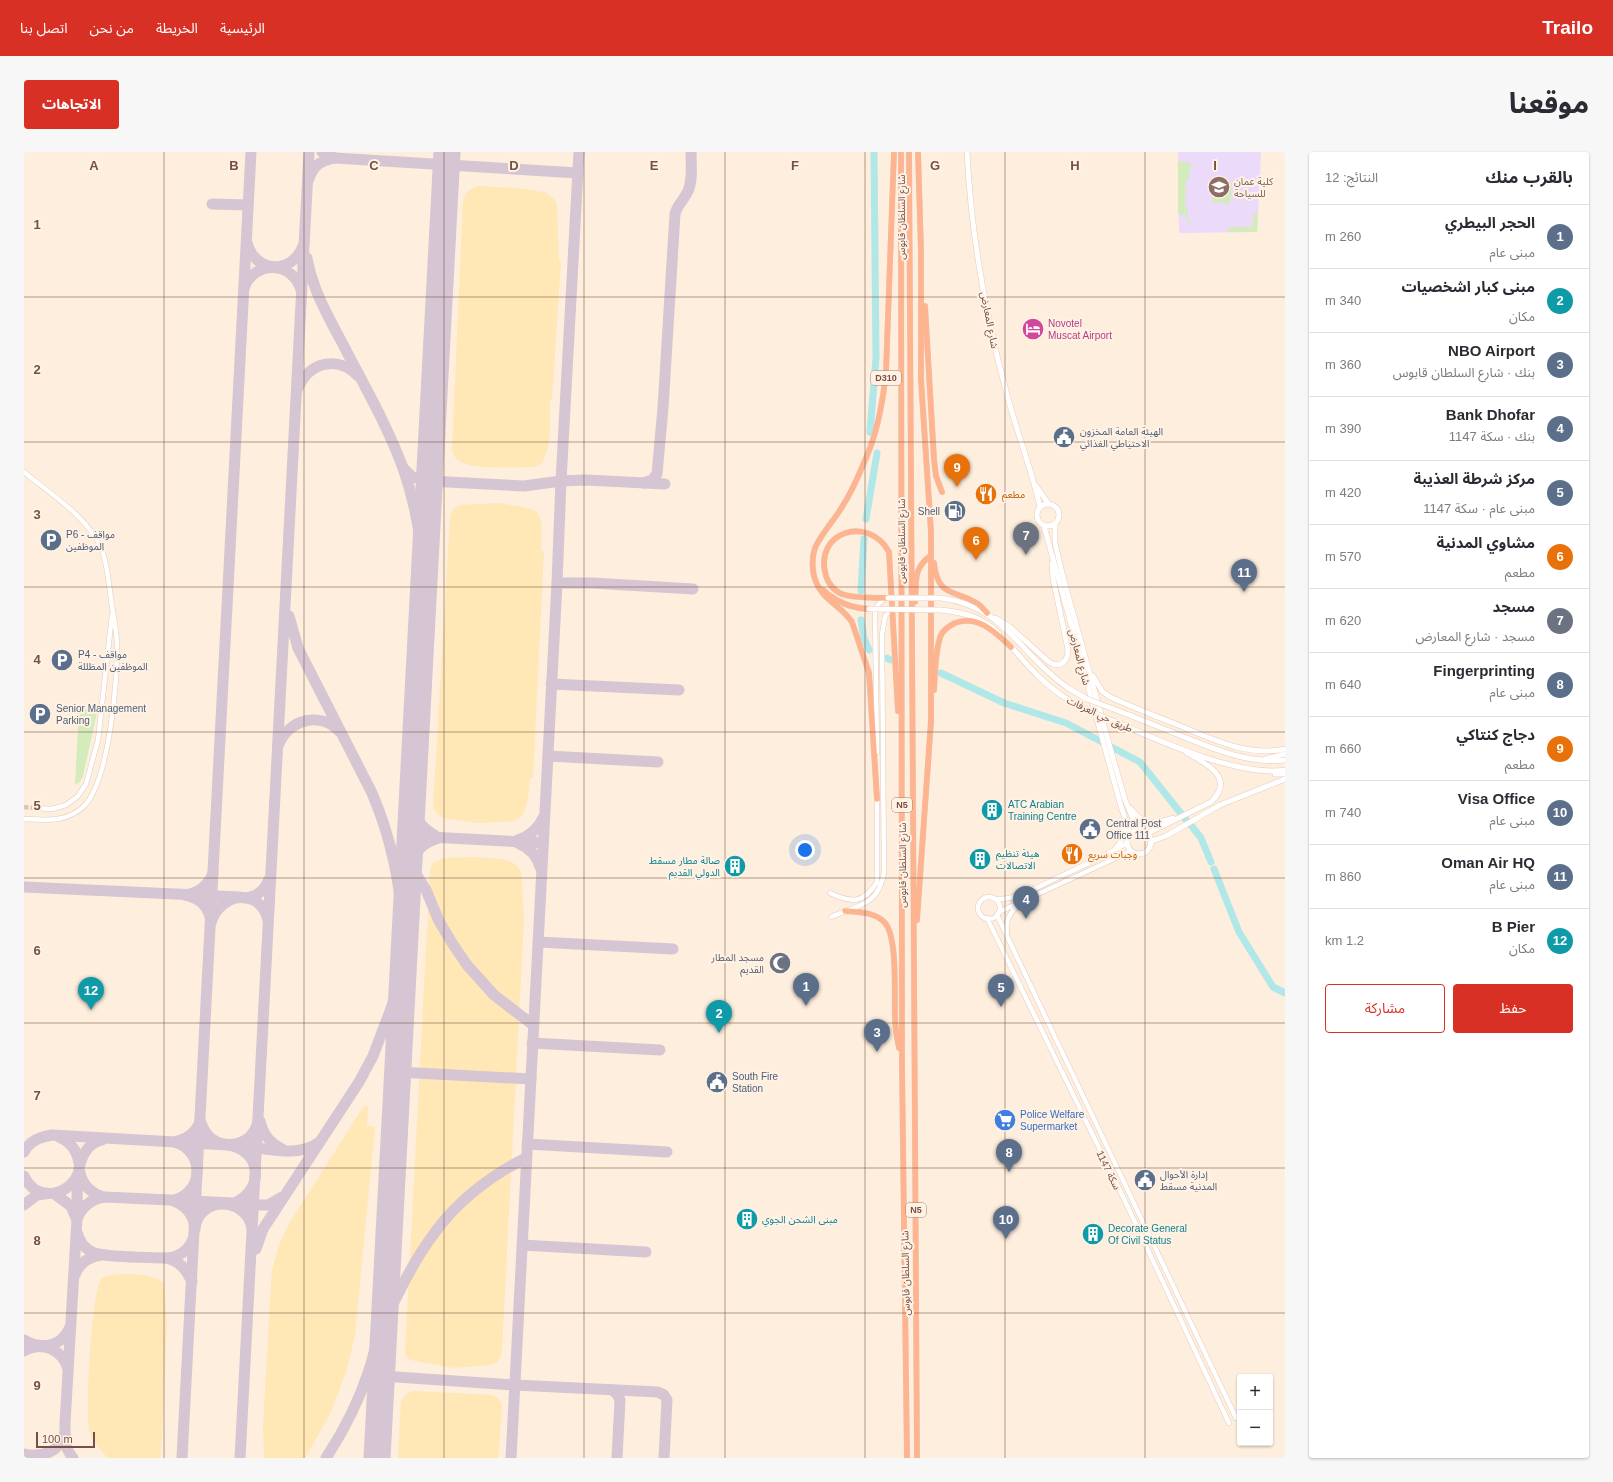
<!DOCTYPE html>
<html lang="ar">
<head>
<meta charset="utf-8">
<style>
  :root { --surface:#fff; --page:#f7f7f7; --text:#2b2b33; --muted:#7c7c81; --line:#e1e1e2; --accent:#d93025 }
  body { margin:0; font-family:Arial,"Noto Sans Arabic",sans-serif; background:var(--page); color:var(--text); direction:rtl }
  .controls { position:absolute; right:12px; bottom:12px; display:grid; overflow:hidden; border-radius:4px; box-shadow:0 1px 3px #0004 }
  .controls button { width:36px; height:36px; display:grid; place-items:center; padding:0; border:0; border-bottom:1px solid var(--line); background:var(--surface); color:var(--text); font:20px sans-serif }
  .scale { position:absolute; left:12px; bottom:10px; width:59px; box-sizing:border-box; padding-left:4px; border:2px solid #765044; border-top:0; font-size:11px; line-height:14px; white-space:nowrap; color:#765044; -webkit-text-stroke:3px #fff2e5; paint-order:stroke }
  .you { position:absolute; left:781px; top:698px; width:14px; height:14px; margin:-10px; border:3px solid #fff; border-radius:50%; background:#1a73e8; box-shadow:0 0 0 6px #1a73e833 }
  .badge { display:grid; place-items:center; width:26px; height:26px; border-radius:50%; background:var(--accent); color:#fff; font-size:13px; font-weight:700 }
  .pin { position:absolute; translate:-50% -33px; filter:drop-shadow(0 1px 2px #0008) }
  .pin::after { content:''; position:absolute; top:21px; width:14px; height:12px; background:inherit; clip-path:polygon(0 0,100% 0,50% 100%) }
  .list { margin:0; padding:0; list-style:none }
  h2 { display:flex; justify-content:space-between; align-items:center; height:52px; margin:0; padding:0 16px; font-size:17px }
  h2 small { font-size:13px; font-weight:400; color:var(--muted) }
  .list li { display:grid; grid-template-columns:26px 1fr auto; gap:12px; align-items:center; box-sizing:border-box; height:64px; padding:0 16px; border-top:1px solid var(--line) }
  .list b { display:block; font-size:15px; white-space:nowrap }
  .list p { margin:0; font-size:13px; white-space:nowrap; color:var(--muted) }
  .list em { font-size:13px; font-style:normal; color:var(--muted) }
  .actions { display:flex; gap:8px; padding:12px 16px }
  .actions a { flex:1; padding:9px 0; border:1px solid var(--accent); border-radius:4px; text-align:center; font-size:14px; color:var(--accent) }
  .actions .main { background:var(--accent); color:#fff }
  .map { position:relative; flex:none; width:1261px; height:1306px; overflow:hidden; direction:ltr; border-radius:4px }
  header { display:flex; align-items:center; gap:24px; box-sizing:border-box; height:56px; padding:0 20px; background:var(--accent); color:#fff }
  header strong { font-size:19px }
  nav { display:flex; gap:22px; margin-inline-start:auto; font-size:14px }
  .intro { display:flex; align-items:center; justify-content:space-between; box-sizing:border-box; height:96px; padding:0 24px }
  h1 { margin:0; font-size:28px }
  .button { padding:10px 18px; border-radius:4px; background:var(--accent); color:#fff; font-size:14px; font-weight:700 }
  main { display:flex; gap:24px; padding:0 24px }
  aside { flex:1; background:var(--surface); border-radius:4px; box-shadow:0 1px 3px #0004 }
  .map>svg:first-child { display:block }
</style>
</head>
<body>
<header>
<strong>Trailo</strong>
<nav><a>الرئيسية</a><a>الخريطة</a><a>من نحن</a><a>اتصل بنا</a></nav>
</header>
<div class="intro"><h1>موقعنا</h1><a class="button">الاتجاهات</a></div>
<main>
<aside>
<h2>بالقرب منك<small>النتائج: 12</small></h2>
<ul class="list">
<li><span class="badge" style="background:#5c6f8a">1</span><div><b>الحجر البيطري</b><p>مبنى عام</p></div><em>260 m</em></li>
<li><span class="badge" style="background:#0f9aa8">2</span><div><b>مبنى كبار اشخصيات</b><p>مكان</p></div><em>340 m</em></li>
<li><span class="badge" style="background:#5c6f8a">3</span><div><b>NBO Airport</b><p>بنك · شارع السلطان قابوس</p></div><em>360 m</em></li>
<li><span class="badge" style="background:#5c6f8a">4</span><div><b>Bank Dhofar</b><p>بنك · سكة 1147</p></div><em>390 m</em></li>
<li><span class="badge" style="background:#5c6f8a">5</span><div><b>مركز شرطة العذيبة</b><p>مبنى عام · سكة 1147</p></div><em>420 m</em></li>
<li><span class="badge" style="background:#e8710a">6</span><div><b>مشاوي المدنية</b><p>مطعم</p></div><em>570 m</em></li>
<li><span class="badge" style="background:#6b7280">7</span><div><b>مسجد</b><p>مسجد · شارع المعارض</p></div><em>620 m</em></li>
<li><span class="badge" style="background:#5c6f8a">8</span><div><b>Fingerprinting</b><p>مبنى عام</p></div><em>640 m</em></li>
<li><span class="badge" style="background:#e8710a">9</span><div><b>دجاج كنتاكي</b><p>مطعم</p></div><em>660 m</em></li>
<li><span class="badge" style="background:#5c6f8a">10</span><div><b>Visa Office</b><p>مبنى عام</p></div><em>740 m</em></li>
<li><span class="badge" style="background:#5c6f8a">11</span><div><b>Oman Air HQ</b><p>مبنى عام</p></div><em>860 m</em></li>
<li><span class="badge" style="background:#0f9aa8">12</span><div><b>B Pier</b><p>مكان</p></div><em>1.2 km</em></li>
</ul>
<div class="actions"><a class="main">حفظ</a><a>مشاركة</a></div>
</aside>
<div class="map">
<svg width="1261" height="1306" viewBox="0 0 1261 1306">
  <rect width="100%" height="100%" fill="#feeedd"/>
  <!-- education -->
  <polygon fill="#ebdafa" points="1154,0 1237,0 1233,80 1155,81"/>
  <!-- green -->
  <g fill="#d4ecbb">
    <polygon points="1154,9 1165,11 1167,10 1165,27 1162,27 1161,57 1164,57 1164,68 1170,74 1163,70 1162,62 1160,61 1158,63 1155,63 1154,61"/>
    <polygon points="1189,30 1208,31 1206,52 1188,50"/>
    <polygon points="1230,61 1234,62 1233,80 1204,80 1205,75 1226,75 1228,73"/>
    <polygon points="58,557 71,558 73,560 59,624 55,631 51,632 55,559"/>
  </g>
  <!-- sand -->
  <g fill="#ffe7b6">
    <path d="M454 34 492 36 521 40 531 48 533 54 535 109H537L528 248 526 249C526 264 529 311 511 315 493 315 446 319 433 307 429 304 429 300 428 296L439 49C442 41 445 36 454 34Z"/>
    <path d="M475 351C518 358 519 353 517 399H520L509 626 506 627C504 641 505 665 489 669L454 671 419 666 415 664 409 655 426 365C428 358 430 356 436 353Z"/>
    <path d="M453 705C468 707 490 704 497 720L500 766 478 1199 476 1207 472 1211 465 1213 430 1216 391 1209 385 1207 381 1202 406 719 408 712 419 706Z"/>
    <polygon points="340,954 343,954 344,956 343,974 351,975 331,1183 323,1217 307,1260 281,1306 240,1306 239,1275 246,1146 248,1119 255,1093 266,1070"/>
    <path d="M96 1122C109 1122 130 1122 140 1131L143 1170 138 1288 136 1306H84C78 1299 69 1290 66 1281 61 1262 67 1139 78 1125Z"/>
    <path d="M389 1239 469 1243C476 1246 477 1250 478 1257L474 1306H374L377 1250C380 1244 382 1241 389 1239Z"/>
  </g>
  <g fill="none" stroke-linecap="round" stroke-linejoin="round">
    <!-- river -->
    <g stroke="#b0e7e9" stroke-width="7">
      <polyline points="846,280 852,206 850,0"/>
      <polyline points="842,367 853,301"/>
      <polyline points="837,439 840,387"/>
      <polyline points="837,468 840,486 845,498"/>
      <polyline points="862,506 867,508"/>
      <polyline points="917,521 980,551 1042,571 1116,610 1163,669"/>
      <polyline points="1166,672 1177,686 1187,710"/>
      <polyline points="1190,717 1215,780 1249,835 1261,841"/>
    </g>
    <!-- taxiway -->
    <g stroke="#d6c5d2" stroke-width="11">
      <polyline points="311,6 554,21"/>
      <path d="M285 27C289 13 298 8 311 6L298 0"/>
      <polyline points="188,52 224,53"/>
      <path d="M223 91C231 121 268 123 279 94"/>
      <path d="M283 106C289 142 310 174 326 206 345 242 365 278 379 316 392 353 398 391 400 430"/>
      <path d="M220 136C230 108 269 109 277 138"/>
      <path d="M274 236C285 210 314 203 334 224"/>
      <polyline points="380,317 388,325 405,329 500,334 537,329 562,328 641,332"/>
      <path d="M620 331 628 328 633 322 639 256 651 62C653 53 660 48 664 39 669 28 667 12 667 0"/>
      <polyline points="533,431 568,431 669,437"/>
      <path d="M265 464 274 496 348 641C369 690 375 731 381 784"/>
      <polyline points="527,532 655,538"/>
      <path d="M255 592C265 567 297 559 316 580"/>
      <polyline points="524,604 634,610"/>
      <path d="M388 652C392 670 399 677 415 686 400 690 393 698 385 711L402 738 415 769 428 791 443 813 470 843 509 873"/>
      <polyline points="386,684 519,691"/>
      <path d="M494 688C506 684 514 677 519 666"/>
      <path d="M494 691C505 696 513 703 516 715"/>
      <path d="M189 721C184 734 175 741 161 743 176 746 186 756 187 771 196 740 236 735 244 768"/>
      <polyline points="0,735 216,745"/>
      <path d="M221 746C234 744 240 739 245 727"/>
      <polyline points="514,790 649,797"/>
      <polyline points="508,891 636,898"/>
      <polyline points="374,920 507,927"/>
      <path d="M236 969C239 983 246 991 258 997"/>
      <path d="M177 971C179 977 183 983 188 987 204 998 227 992 233 973"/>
      <path d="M35 985C47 990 53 998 55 1011"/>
      <polyline points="503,992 643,1000"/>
      <path d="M225 995C247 997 275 1005 294 991"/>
      <path d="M0 1000C6 988 17 985 28 983L204 993C238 998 241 1038 210 1051L81 1045C67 1047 58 1054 53 1067L41 1271C41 1284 40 1296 49 1306"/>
      <path d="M56 1021C59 1034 67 1041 79 1045"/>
      <path d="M0 1024C11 1050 44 1045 54 1022"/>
      <polyline points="32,1043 47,1054 52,1066"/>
      <path d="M151 1048C181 1039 180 998 150 990 162 987 171 982 176 970"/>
      <path d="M150 1049C163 1054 170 1064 171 1077 174 1044 222 1044 228 1076"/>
      <polyline points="0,1053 13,1043 21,1042"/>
      <polyline points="224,1053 244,1053 258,1045"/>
      <path d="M53 1063C54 1039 48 995 78 988"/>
      <path d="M53 1080C55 1088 60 1096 68 1100 81 1106 125 1105 142 1106 156 1109 162 1117 168 1130"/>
      <polyline points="498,1093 622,1100"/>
      <polyline points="232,1097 239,1077 335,930 349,904 368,854 374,832 380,794"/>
      <path d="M143 1106C155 1105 164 1099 169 1087"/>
      <path d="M51 1123C55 1111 65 1105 77 1103"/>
      <path d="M360 1170C375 1140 389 1110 409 1083 432 1050 467 1023 502 1006"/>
      <path d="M0 1188C17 1198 38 1195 46 1175"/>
      <path d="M0 1199C18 1189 38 1197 44 1217"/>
      <polyline points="358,1224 491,1233 634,1240 640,1243 643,1248 640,1306"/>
      <polyline points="588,1238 593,1242 596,1248 593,1306"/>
      <path d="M0 1302C18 1306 35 1300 41 1282"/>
      <polyline points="158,1306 227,0"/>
      <polyline points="216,1306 285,0"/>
      <path d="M302 1306C341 1246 355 1198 363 1127"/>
      <polyline points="487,1306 533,431 537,329 555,0"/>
    </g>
    <!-- runway -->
    <polyline stroke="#d6c5d2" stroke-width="27" points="353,1306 423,0"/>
    <!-- tertiary-tunnel -->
    <polyline stroke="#dcc6b7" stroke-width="4.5" stroke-dasharray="4.5 2" stroke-linecap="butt" points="0,655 11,656"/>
    <!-- tertiary casing -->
    <g stroke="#e5cabc" stroke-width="5.5">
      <g id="tertiary">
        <path d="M0 320C25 341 64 365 77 396 83 410 84 425 86 440 88 457 92 474 93 491 94 527 85 630 60 654 43 671 22 668 0 667"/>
        <path d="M853 600 851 462C852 454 855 450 862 446"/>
        <polyline points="11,656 28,657 42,653 54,644 62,632 74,588 88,463"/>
        <path d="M806 741C827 751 840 752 853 730V645"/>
        <circle cx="965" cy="756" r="11"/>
        <path d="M972 747C995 748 1019 732 1039 723 1061 713 1083 703 1103 691"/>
        <polyline points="975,760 1107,699"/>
        <polyline points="973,763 1212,1266"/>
        <path d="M807 765C834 753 854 754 860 721L858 482 861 465 866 457"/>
        <polyline points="963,766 1100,1047 1205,1271"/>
        <path d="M983 780C981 768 986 761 994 753"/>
      </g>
    </g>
    <!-- secondary casing -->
    <g stroke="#eacab8" stroke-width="6">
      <g id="secondary">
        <path d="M943 0C947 80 961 161 982 239 992 278 1007 315 1016 355"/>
        <polyline points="1012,334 1024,351"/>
        <circle cx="1024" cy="363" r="11"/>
        <polyline points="1031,372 1031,391 1038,421 1089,606 1101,648 1114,678"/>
        <polyline points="1020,374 1096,651 1106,682"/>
        <path d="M917 446C981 454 996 503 1044 536"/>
        <path d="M916 458C938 460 960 465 975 482"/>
        <path d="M971 466 985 474 1025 510C1035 517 1044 510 1044 498L1029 426 1028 411"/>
        <path d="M985 492C1005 515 1017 530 1043 547"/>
        <path d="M1069 524 1078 539 1086 545C1108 555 1131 564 1154 573 1188 587 1223 605 1261 597"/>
        <path d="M1100 561C1120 569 1140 577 1160 585 1193 598 1225 612 1261 608"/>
        <path d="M1099 573C1140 591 1217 625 1261 618"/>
        <polyline points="1241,607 1261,602"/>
        <polyline points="1251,622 1261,622"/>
        <path d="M1107 657C1120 674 1131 672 1149 666"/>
        <circle cx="1115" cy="690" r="12"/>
        <path d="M1124 681 1187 650C1212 626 1182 611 1163 601"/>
        <polyline points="1128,689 1142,684 1196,653 1261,627"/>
        <path d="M1089 700C1097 690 1102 684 1100 670"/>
      </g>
    </g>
    <!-- trunk casing -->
    <g stroke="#dbd2ce" stroke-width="6">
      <g id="trunk">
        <polyline points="877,0 878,914 883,1306"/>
        <polyline points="885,0 893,1306"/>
        <polyline points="894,0 897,99 897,228 907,380 907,571"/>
        <polyline points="901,154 910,307 912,324 918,340"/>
        <path d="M910 411C914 447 932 437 954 452 957 454 960 458 963 461"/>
        <path d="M799 438C813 450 826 456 845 457"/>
        <path d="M864 446C849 445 831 447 818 442 810 439 804 431 802 424 789 380 844 362 865 400L874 559"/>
        <path d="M891 450C893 430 888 418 906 404"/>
        <path d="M910 538C911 523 911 497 917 483 920 477 925 474 931 471 954 462 972 481 987 495"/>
        <path d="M853 647 845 521 828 470C815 451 797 449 790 424 788 415 788 405 791 396 796 384 807 372 814 361 826 344 834 325 842 306 854 279 859 249 862 220L870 0"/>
        <path d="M821 759C835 760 851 760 861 771 874 786 870 844 871 865 871 875 873 886 875 896"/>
        <polyline points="893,768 907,569"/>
      </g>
    </g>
    <!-- tertiary -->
    <use href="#tertiary" stroke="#fff" stroke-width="4.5"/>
    <!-- secondary -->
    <use href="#secondary" stroke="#fff" stroke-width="5"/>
    <!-- trunk -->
    <use href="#trunk" stroke="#ffb490" stroke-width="5.5"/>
    <!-- secondary-bridge casing -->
    <g stroke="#eacab8" stroke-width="6" stroke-linecap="butt">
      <g id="secondary-bridge">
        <polyline points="864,446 917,446"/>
        <polyline points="845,457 916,458"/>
        <polyline points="1044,536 1063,547 1100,561"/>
        <polyline points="1043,547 1065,559 1099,573"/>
      </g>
    </g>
    <!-- secondary-bridge -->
    <use href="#secondary-bridge" stroke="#fff" stroke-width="5"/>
  </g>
  <!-- grid -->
  <path fill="none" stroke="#765044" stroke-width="1" stroke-opacity="0.55" d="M140 0V1306M280 0V1306M420 0V1306M560 0V1306M701 0V1306M841 0V1306M981 0V1306M1121 0V1306M0 145H1261M0 290H1261M0 435H1261M0 580H1261M0 726H1261M0 871H1261M0 1016H1261M0 1161H1261"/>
  <!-- icons -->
  <defs>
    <g id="university-disc" transform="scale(1.15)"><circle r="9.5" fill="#8d6e63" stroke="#fff2e5"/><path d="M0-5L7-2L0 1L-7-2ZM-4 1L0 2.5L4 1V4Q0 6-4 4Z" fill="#fff"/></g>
    <g id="hotel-disc" transform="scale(1.15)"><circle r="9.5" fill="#d1479c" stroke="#fff2e5"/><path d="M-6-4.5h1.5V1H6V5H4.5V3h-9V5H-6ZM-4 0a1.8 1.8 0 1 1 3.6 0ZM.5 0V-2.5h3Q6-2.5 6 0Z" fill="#fff"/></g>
    <g id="civic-disc" transform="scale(1.15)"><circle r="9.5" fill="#5c6f8a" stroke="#fff2e5"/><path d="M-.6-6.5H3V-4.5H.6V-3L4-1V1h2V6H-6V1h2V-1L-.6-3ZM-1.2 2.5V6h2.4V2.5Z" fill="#fff"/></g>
    <g id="restaurant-disc" transform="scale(1.15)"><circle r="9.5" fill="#e8710a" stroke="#fff2e5"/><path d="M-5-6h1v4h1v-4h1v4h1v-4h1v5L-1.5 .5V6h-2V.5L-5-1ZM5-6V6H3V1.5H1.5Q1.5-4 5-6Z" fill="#fff"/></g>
    <g id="fuel-disc" transform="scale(1.15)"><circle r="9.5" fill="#5c6f8a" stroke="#fff2e5"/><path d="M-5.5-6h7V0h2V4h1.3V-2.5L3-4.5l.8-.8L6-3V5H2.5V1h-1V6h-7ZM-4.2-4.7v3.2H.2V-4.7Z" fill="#fff"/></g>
    <g id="parking-disc" transform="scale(1.15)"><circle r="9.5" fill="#5c6f8a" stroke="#fff2e5"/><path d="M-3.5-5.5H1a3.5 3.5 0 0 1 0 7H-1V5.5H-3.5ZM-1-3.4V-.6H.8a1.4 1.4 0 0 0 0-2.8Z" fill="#fff"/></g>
    <g id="building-disc" transform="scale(1.15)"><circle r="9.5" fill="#0f9aa8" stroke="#fff2e5"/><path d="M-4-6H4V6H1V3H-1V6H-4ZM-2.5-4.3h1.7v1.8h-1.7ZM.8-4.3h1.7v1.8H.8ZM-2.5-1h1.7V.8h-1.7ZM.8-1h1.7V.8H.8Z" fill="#fff"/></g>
    <g id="mosque-disc" transform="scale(1.15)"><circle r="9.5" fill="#6b7280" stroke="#fff2e5"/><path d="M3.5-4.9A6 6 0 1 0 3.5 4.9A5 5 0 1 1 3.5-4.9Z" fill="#fff"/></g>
    <g id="supermarket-disc" transform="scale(1.15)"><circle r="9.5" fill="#3f7fe0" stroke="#fff2e5"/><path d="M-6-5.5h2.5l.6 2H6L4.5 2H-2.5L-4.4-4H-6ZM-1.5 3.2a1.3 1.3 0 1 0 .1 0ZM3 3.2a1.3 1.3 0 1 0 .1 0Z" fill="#fff"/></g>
  </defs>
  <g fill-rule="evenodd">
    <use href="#university-disc" x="1195" y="35"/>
    <use href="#hotel-disc" x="1009" y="177"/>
    <use href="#civic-disc" x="1040" y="285"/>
    <use href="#restaurant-disc" x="962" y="342"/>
    <use href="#fuel-disc" x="931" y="359"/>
    <use href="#parking-disc" x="27" y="388"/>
    <use href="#parking-disc" x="38" y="508"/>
    <use href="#parking-disc" x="16" y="562"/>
    <use href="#building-disc" x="968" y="658"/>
    <use href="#civic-disc" x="1066" y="677"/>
    <use href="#restaurant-disc" x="1048" y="702"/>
    <use href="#building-disc" x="956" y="707"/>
    <use href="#building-disc" x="711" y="714"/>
    <use href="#mosque-disc" x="756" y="811"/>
    <use href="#civic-disc" x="693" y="930"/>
    <use href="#supermarket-disc" x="981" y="968"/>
    <use href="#civic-disc" x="1121" y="1028"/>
    <use href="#building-disc" x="723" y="1067"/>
    <use href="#building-disc" x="1069" y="1082"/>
  </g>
  <g text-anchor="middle" stroke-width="4" stroke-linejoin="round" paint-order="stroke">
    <!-- shield labels -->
    <g fill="#fff2e5" stroke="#9f8174" stroke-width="1">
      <rect x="847" y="219" width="30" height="14" rx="3"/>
      <rect x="868" y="646" width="20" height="14" rx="3"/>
      <rect x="882" y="1051" width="20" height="14" rx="3"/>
    </g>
    <g font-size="9" font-weight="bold" fill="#765044">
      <text x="862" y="229">D310</text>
      <text x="878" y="656">N5</text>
      <text x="892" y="1061">N5</text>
    </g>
    <!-- education labels -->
    <g font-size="10" fill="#785e54" stroke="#fff2e5" text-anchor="start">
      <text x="1210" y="33">كلية عمان<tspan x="1210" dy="12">للسياحة</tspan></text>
    </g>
    <!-- street labels -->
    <g font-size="10" fill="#765044" stroke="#fff2e5">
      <text transform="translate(877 65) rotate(-90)" y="4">شارع السلطان قابوس</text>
      <text transform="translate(966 168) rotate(79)" y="4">شارع المعارض</text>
      <text transform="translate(877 389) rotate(-90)" y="4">شارع السلطان قابوس</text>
      <text transform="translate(1056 505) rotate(75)" y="4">شارع المعارض</text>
      <text transform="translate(1076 562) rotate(25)" y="4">طريق حي العرفات</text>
      <text transform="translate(878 713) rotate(-90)" y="4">شارع السلطان قابوس</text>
      <text transform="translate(1085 1018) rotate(64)" y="4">سكة 1147</text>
      <text transform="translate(881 1121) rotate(-91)" y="4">شارع السلطان قابوس</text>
    </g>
    <!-- hotel labels -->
    <g font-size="10" fill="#b23c85" stroke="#fff2e5" text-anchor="start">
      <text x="1024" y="175">Novotel<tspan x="1024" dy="12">Muscat Airport</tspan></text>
    </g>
    <!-- service labels -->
    <g font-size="10" fill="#4e5e75" stroke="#fff2e5" text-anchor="start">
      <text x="1056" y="283">الهيئة العامة المخزون<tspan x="1056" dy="12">الاحتياطي الغذائي</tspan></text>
      <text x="916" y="363" text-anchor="end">Shell</text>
      <text x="42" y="386">P6 - مواقف<tspan x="42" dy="12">الموظفين</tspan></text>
      <text x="54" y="506">P4 - مواقف<tspan x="54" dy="12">الموظفين المظللة</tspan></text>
      <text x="32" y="560">Senior Management<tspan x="32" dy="12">Parking</tspan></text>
      <text x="1082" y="675">Central Post<tspan x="1082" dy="12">Office 111</tspan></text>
      <text x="708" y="928">South Fire<tspan x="708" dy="12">Station</tspan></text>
      <text x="1136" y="1026">إدارة الأحوال<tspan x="1136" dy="12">المدنية مسقط</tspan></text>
    </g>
    <!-- food labels -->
    <g font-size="10" fill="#c56008" stroke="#fff2e5" text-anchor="start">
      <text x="978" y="346">مطعم</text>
      <text x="1064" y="706">وجبات سريع</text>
    </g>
    <!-- culture labels -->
    <g font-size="10" fill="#0d838f" stroke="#fff2e5" text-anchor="start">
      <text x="984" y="656">ATC Arabian<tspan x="984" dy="12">Training Centre</tspan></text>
      <text x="972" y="705">هيئة تنظيم<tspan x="972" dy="12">الاتصالات</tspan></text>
      <text x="696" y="712" text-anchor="end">صالة مطار مسقط<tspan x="696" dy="12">الدولي القديم</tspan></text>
      <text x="738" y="1071">مبنى الشحن الجوي</text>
      <text x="1084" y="1080">Decorate General<tspan x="1084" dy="12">Of Civil Status</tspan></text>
    </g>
    <!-- worship labels -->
    <g font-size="10" fill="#5b616d" stroke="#fff2e5" text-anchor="end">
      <text x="740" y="809">مسجد المطار<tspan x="740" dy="12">القديم</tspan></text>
    </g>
    <!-- shop labels -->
    <g font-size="10" fill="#366cbe" stroke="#fff2e5" text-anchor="start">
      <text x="996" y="966">Police Welfare<tspan x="996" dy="12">Supermarket</tspan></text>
    </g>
  </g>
  <g font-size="13" text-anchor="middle" font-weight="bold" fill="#765044" stroke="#fff2e5" stroke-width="4" stroke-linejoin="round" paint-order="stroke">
    <text x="70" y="18">A</text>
    <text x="210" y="18">B</text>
    <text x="350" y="18">C</text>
    <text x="490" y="18">D</text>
    <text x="630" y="18">E</text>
    <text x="771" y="18">F</text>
    <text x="911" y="18">G</text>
    <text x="1051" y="18">H</text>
    <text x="1191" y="18">I</text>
    <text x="13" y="77">1</text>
    <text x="13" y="222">2</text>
    <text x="13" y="367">3</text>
    <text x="13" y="512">4</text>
    <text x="13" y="658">5</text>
    <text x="13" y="803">6</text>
    <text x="13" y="948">7</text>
    <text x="13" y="1093">8</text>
    <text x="13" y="1238">9</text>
  </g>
</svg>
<div class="controls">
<button>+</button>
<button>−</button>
</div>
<div class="scale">100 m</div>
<div class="you"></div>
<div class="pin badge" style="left:782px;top:854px;background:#5c6f8a">1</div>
<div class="pin badge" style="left:695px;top:881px;background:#0f9aa8">2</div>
<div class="pin badge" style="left:853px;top:900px;background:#5c6f8a">3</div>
<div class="pin badge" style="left:1002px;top:767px;background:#5c6f8a">4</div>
<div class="pin badge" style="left:977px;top:855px;background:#5c6f8a">5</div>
<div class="pin badge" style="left:952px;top:408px;background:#e8710a">6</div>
<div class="pin badge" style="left:1002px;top:403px;background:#6b7280">7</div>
<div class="pin badge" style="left:985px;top:1020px;background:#5c6f8a">8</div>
<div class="pin badge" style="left:933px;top:335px;background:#e8710a">9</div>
<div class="pin badge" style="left:982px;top:1087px;background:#5c6f8a">10</div>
<div class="pin badge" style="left:1220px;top:440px;background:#5c6f8a">11</div>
<div class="pin badge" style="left:67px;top:858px;background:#0f9aa8">12</div>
</div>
</main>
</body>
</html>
